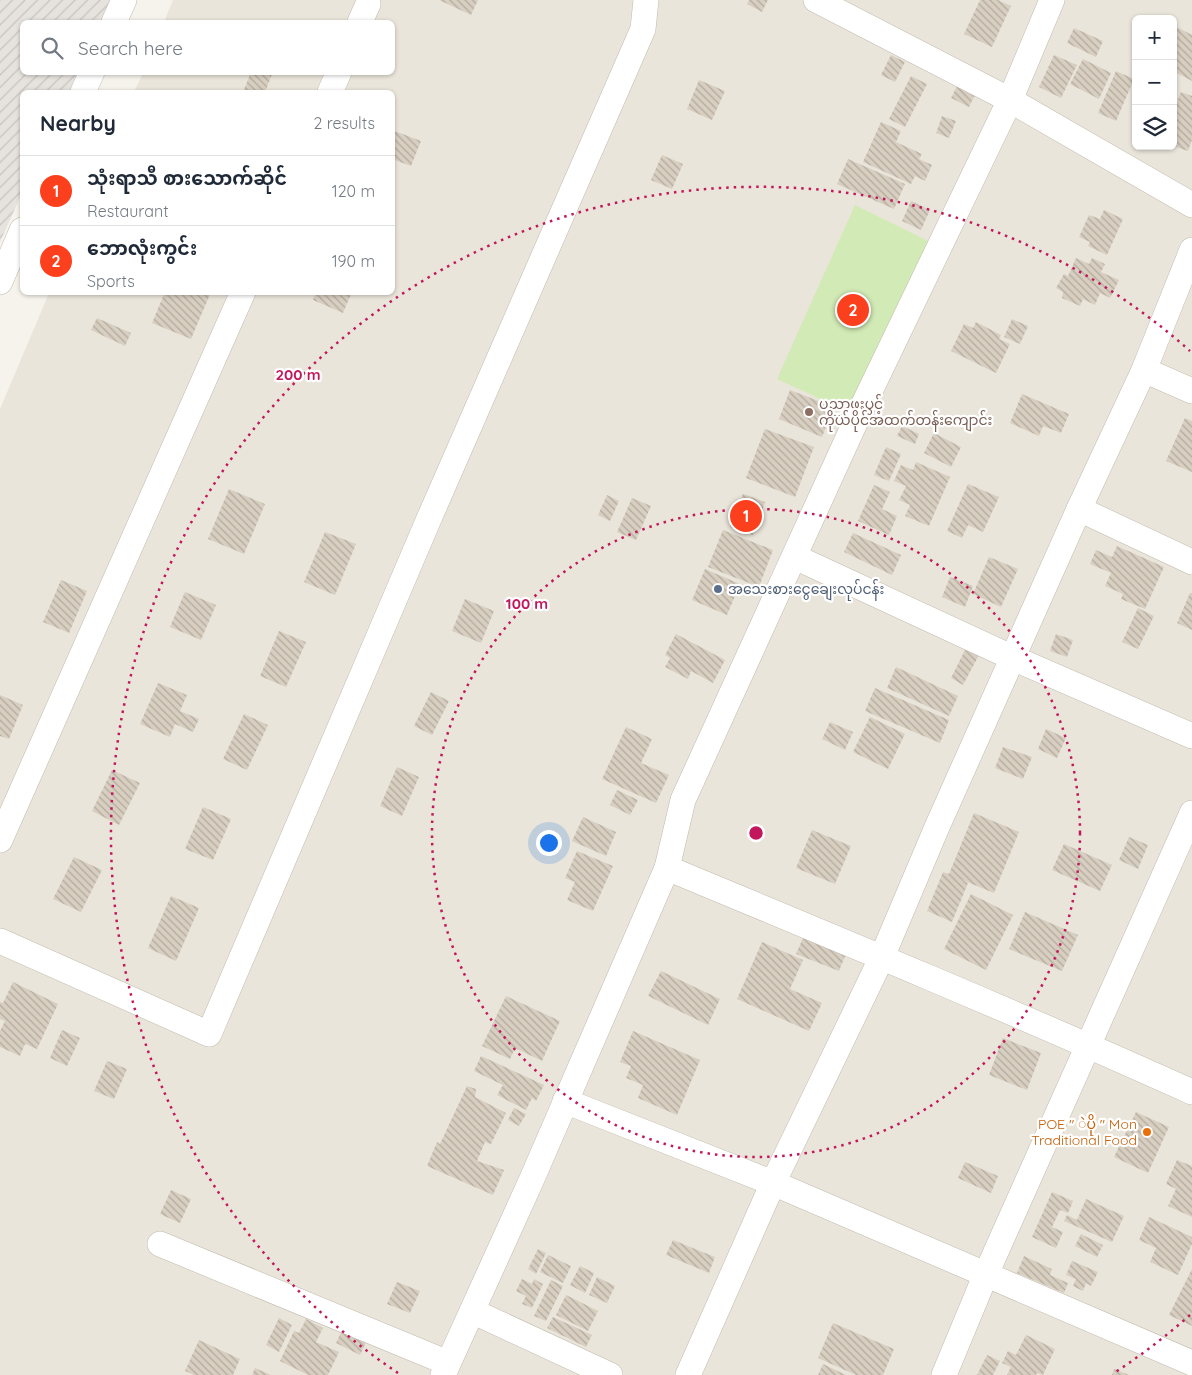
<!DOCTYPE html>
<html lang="en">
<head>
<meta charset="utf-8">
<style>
  :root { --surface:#fff; --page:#f2f2f3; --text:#1f2937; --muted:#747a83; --line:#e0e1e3; --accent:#fc3f1d }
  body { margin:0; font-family:Quicksand,"Noto Sans Myanmar",sans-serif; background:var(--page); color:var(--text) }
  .controls { position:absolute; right:15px; top:15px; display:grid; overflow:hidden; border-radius:8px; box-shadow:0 1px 4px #0004 }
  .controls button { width:45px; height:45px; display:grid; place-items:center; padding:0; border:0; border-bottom:1px solid var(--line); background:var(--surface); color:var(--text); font:25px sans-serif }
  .you { position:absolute; left:548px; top:842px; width:18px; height:18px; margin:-12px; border:4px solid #fff; border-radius:50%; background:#1a73e8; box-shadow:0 0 0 8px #1a73e833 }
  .badge { display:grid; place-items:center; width:32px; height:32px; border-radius:50%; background:var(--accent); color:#fff; font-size:16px; font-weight:700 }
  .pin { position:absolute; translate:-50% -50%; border:2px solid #fff; box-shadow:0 1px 5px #0006 }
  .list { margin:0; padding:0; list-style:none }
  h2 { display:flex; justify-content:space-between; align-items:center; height:65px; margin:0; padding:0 20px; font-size:21px }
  h2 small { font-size:16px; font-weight:400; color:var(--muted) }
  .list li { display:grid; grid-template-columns:32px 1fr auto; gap:15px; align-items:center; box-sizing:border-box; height:70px; padding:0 20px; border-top:1px solid var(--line) }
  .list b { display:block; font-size:19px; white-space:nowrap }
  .list p { margin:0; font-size:16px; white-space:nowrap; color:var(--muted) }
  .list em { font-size:16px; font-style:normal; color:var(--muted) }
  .icon { flex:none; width:28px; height:28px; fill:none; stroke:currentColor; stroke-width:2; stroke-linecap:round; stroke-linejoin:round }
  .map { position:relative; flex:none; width:1192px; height:1375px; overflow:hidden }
  .search { position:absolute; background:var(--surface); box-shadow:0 1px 4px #0004; left:20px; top:20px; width:375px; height:55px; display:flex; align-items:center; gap:12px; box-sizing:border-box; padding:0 18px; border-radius:8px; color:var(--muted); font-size:19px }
  .panel { position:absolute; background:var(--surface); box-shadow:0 1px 4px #0004; left:20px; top:90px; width:375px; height:205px; border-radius:8px }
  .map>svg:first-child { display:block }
</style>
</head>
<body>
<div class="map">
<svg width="1192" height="1375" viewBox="0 0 1192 1375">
  <defs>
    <pattern id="industrial-furrows" width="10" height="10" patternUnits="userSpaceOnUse" patternTransform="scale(1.25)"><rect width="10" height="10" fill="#e6e2dd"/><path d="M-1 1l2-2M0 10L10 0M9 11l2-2" fill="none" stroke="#c7c3be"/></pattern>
    <pattern id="building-back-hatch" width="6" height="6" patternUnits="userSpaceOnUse" patternTransform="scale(1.25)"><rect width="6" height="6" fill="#d8cfc1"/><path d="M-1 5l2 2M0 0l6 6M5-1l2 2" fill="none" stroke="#b1aa9e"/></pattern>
  </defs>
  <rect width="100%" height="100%" fill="#f6f3ec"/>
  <!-- residential -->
  <path fill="#eae5da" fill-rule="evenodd" d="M173 0H1192V1375H0V409L49 293 392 292V92H134L143 73 392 72V22H164ZM1136 19H1173V146H1136Z"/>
  <!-- industrial -->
  <polygon fill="url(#industrial-furrows)" points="0,0 112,0 101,22 22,22 22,72 78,73 69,92 22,92 22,193 0,242"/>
  <!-- pitch -->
  <polygon fill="#d2eab5" points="855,205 928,241 851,413 777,379"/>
  <!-- building -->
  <g fill="url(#building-back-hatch)">
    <polygon points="439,0 478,0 471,15"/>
    <polygon points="749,0 768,0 762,12 747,4"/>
    <polygon points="980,0 998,0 1011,6 992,47 964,34"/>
    <polygon points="1173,25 1192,35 1192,81 1173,71"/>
    <polygon points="1074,28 1103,41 1096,57 1067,43"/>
    <polygon points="891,55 905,62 895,82 881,75"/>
    <polygon points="1054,55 1077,65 1061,98 1039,87"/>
    <polygon points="1083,59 1111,73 1099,99 1070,84"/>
    <polygon points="1116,71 1134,79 1116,121 1098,113"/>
    <polygon points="251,72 273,72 265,92 243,92"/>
    <polygon points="911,76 927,84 905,127 889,119"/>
    <polygon points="699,80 725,91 712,120 687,109"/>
    <polygon points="957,86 975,95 969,107 951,98"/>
    <polygon points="1181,92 1192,96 1192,140 1188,151 1173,146 1173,111"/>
    <polygon points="942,116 956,121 949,138 936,133"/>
    <polygon points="881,122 901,131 896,142 922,154 919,159 932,165 925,181 915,176 911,184 863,162"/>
    <polygon points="392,130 421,141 411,166 392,159"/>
    <polygon points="662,155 683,164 672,189 651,180"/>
    <polygon points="848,159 905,184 894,209 837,184"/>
    <polygon points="911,201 930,210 921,230 902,221"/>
    <polygon points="1104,210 1123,219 1107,255 1088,246 1090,242 1079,237 1089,215 1100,219"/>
    <polygon points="1076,258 1089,264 1092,258 1105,264 1101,272 1119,280 1110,298 1100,293 1095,305 1083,299 1080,306 1062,298 1063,292 1056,288 1064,274 1068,276"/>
    <polygon points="165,292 211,292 191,339 152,323"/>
    <polygon points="316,292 352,292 343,313 313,300"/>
    <polygon points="97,318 131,333 125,346 91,330"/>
    <polygon points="1012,319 1028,326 1020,344 1004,337"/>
    <polygon points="976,322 1001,335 999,339 1010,344 996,373 951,351 964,324 973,328"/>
    <polygon points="790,390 834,407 822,437 779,419"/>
    <polygon points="1022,394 1069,414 1061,433 1043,426 1039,436 1010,423"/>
    <polygon points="1185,418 1192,421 1192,472 1166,461"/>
    <polygon points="902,426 919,434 915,444 897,436"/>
    <polygon points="765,429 814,447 795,497 746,478"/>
    <polygon points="934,433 961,447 951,467 924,453"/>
    <polygon points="886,447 901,454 889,481 874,475"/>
    <polygon points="916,462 950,477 929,526 905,516 910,505 899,500 906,486 894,481 901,465 913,470"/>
    <polygon points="968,484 999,497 983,532 968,525 962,538 947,531"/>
    <polygon points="874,485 890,492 882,509 897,516 889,535 858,521"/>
    <polygon points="229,489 265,504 244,554 208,539"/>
    <polygon points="743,494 765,502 753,535 730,527"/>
    <polygon points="607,495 619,501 610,521 598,515"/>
    <polygon points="632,498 651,506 636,540 617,532"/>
    <polygon points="723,530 773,550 759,587 708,567"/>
    <polygon points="325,532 356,544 335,595 304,582"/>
    <polygon points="853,533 901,555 892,575 844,552"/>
    <polygon points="1117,546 1164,567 1145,609 1121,599 1123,594 1105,586 1111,573 1090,564 1096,550 1112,557"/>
    <polygon points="989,557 1018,569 1001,607 973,594"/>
    <polygon points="705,569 740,584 727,615 692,600"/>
    <polygon points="950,577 973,586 965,607 942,597"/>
    <polygon points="61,580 87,591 69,633 43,622"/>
    <polygon points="185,592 216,605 201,640 170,627"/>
    <polygon points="1190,593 1192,593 1192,630 1177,623"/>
    <polygon points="465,599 494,611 481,643 452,631"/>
    <polygon points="1138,608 1154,616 1138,649 1122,642"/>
    <polygon points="279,631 306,642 286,687 260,676"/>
    <polygon points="676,634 725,660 713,683 691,671 688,679 665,667 670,658 665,655"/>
    <polygon points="1056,634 1073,640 1067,657 1050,651"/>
    <polygon points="966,648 979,655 963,685 951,678"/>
    <polygon points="896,667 958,696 949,716 887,688"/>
    <polygon points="158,683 187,695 180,711 199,719 193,732 175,724 170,737 140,724"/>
    <polygon points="875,688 949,720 940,743 865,711"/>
    <polygon points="431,692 449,701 432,735 414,726"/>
    <polygon points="0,695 23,705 9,739 0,736"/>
    <polygon points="244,714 268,725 247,770 223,759"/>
    <polygon points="870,717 905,734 888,769 853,752"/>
    <polygon points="830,722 853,732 845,750 822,739"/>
    <polygon points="626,727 652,739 641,763 669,775 656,803 602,779"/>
    <polygon points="1046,729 1066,738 1057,758 1038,749"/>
    <polygon points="1003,747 1032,757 1023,779 995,768"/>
    <polygon points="397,767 419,777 402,816 380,806"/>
    <polygon points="112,770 140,783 119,825 92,811"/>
    <polygon points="617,790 638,800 630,815 610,805"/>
    <polygon points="203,807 231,819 213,860 185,849"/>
    <polygon points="974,813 1019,832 994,893 960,879 968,883 952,922 927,911 943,872 949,874"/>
    <polygon points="583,817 616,832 606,856 572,841"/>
    <polygon points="812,830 851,846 835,884 796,868"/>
    <polygon points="1129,837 1148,845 1138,869 1119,860"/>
    <polygon points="1064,844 1112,865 1100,891 1052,870"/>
    <polygon points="577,851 613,866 593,911 567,900 575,882 565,878"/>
    <polygon points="74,857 102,870 81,912 53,899"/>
    <polygon points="971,894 1013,915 986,970 944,949"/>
    <polygon points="171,896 199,908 176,961 148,948"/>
    <polygon points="1025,912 1078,935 1062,971 1009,949"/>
    <polygon points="803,938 846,954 839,971 796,954"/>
    <polygon points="762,942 803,960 790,989 822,1003 809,1031 737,999"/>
    <polygon points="661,971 720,999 708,1025 648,996"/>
    <polygon points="13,982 58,1004 37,1049 25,1044 20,1056 0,1047 0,1031 5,1021 0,1019 0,1002 3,1003"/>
    <polygon points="506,996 560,1021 542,1061 515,1048 510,1059 482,1046"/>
    <polygon points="62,1030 80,1038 67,1066 50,1058"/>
    <polygon points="633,1031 700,1060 677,1115 638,1098 643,1085 626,1078 631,1066 620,1062"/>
    <polygon points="1003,1038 1041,1053 1027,1090 989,1075"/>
    <polygon points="481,1056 544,1085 536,1101 532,1098 526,1110 497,1095 503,1085 474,1071"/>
    <polygon points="107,1061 127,1069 114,1099 94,1091"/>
    <polygon points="467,1086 476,1089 475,1097 506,1113 491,1144 485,1142 477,1161 504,1170 493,1195 427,1166 437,1142 440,1144"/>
    <polygon points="514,1108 526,1114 519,1126 508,1120"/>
    <polygon points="1136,1112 1169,1127 1148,1173 1114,1157"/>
    <polygon points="1177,1160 1192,1166 1192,1217 1168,1206 1176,1189 1166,1184"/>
    <polygon points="965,1162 998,1176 991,1193 958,1178"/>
    <polygon points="171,1190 191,1199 180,1223 160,1214"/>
    <polygon points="1052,1192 1073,1201 1068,1213 1060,1210 1052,1227 1063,1232 1056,1248 1032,1237"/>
    <polygon points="1086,1199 1124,1216 1112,1242 1064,1221 1067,1215 1077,1220"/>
    <polygon points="1149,1217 1192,1237 1192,1244 1178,1275 1150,1262 1156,1248 1139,1240"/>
    <polygon points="1081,1234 1103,1245 1097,1257 1075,1246"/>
    <polygon points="673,1240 715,1257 709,1273 666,1255"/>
    <polygon points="538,1249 546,1253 536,1274 528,1269"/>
    <polygon points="548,1255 571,1266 563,1283 540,1272"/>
    <polygon points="1024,1256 1052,1269 1050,1275 1068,1283 1064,1293 1017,1273"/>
    <polygon points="1072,1261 1098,1272 1091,1286 1086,1283 1083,1291 1073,1286 1076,1279 1066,1275"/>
    <polygon points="580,1266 594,1273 585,1293 570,1285"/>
    <polygon points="1192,1269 1192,1326 1169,1315"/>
    <polygon points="597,1277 615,1286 607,1303 589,1295"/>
    <polygon points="522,1279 532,1284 534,1279 543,1284 532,1308 522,1304 526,1296 516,1291"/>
    <polygon points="551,1280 563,1286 546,1321 534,1316"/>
    <polygon points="397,1282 420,1291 410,1313 387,1304"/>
    <polygon points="566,1295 598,1311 588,1331 556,1315"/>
    <polygon points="553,1317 592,1335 586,1347 547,1328"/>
    <polygon points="279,1318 292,1325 279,1352 266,1345"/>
    <polygon points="306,1319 323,1328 316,1342 339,1352 328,1375 308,1375 280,1361 294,1331 299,1333"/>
    <polygon points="833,1323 894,1349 883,1375 856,1375 818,1358"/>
    <polygon points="344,1326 368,1338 360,1355 336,1343"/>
    <polygon points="1026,1335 1055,1349 1043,1375 1037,1373 1036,1375 1007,1375 1011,1367 1002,1363 1008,1351 1016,1355"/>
    <polygon points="199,1340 240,1359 233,1375 194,1375 185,1371"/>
    <polygon points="987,1355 1000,1361 993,1375 977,1375"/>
    <polygon points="823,1364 846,1375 818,1375"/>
    <polygon points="255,1368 271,1375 252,1375"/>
    <polygon points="1114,1369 1129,1375 1112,1375"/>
  </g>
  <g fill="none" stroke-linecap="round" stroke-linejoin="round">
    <!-- minor casing -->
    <g stroke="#c2bbae" stroke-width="26">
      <g id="minor">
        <polyline points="816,0 1010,100 1192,205"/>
        <polyline points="114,22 124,0"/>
        <polyline points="360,22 368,4"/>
        <polyline points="83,92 92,72"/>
        <polyline points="330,92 339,72"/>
        <polyline points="0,282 22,230"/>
        <polyline points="1144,370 1192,391"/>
        <polyline points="1079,509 1192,562"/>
        <polyline points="795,557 1013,658 1192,736"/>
        <polyline points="0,840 243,292"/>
        <path d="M667 868C843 941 1019 1014 1192 1092"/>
        <polyline points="0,941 209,1034 428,521 643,29 646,0"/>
        <polyline points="565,1101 773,1183 1192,1363"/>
        <polyline points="160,1244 448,1363"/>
        <polyline points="472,1311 610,1375"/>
        <polyline points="443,1375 531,1181 667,868 683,800 859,414 1010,100 1052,0"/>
        <polyline points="688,1375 773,1183 882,957 937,827 1079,509 1144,370 1192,250"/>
        <polyline points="944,1375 986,1274 1192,813"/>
      </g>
    </g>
    <!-- minor -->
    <use href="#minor" stroke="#fff" stroke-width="25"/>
  </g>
  <!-- distance rings -->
  <g fill="none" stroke="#c2185b" stroke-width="2.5" stroke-dasharray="2.5 5">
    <circle cx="756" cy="833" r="324"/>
    <path d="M1190 1315A648 648 0 0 1 1114 1373M398 1373A648 648 0 1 1 1190 351"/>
  </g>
  <!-- markers -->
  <circle fill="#8d6e63" stroke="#fff" stroke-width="2" cx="809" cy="412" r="5"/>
  <circle fill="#5c6f8a" stroke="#fff" stroke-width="2" cx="718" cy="589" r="5"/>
  <circle fill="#e8710a" stroke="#fff" stroke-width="2" cx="1147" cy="1132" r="5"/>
  <g text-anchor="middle" stroke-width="4.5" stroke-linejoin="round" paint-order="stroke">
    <!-- education labels -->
    <g font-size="14" fill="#785e54" stroke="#fff" text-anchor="start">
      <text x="819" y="409">ပညာဖူးပွင့်<tspan x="819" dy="16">ကိုယ်ပိုင်အထက်တန်းကျောင်း</tspan></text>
    </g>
    <!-- service labels -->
    <g font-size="14" fill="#4e5e75" stroke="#fff" text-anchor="start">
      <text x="728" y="594">အသေးစားငွေချေးလုပ်ငန်း</text>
    </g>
    <!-- food labels -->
    <g font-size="14" fill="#c56008" stroke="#fff" text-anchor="end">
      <text x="1137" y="1129">POE " ဲပို " Mon<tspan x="1137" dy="16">Traditional Food</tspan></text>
    </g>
  </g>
  <circle cx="756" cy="833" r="8" fill="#c2185b" stroke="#fff" stroke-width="2.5"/>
  <g font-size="15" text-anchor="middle" font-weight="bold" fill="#c2185b" stroke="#fff" stroke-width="4.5" stroke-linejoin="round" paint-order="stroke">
    <text x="298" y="380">200 m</text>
    <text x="527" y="609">100 m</text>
  </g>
</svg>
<div class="controls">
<button>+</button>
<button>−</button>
<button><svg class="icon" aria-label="layers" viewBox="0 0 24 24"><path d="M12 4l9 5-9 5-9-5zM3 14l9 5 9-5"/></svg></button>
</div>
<div class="you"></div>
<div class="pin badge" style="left:746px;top:516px">1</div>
<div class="pin badge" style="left:853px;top:310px">2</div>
<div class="search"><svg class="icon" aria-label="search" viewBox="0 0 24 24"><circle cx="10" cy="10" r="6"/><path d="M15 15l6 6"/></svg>Search here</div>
<section class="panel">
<h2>Nearby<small>2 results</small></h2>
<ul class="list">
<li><span class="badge">1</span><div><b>သုံးရာသီ စားသောက်ဆိုင်</b><p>Restaurant</p></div><em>120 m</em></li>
<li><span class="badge">2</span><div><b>ဘောလုံးကွင်း</b><p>Sports</p></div><em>190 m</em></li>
</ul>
</section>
</div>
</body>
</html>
